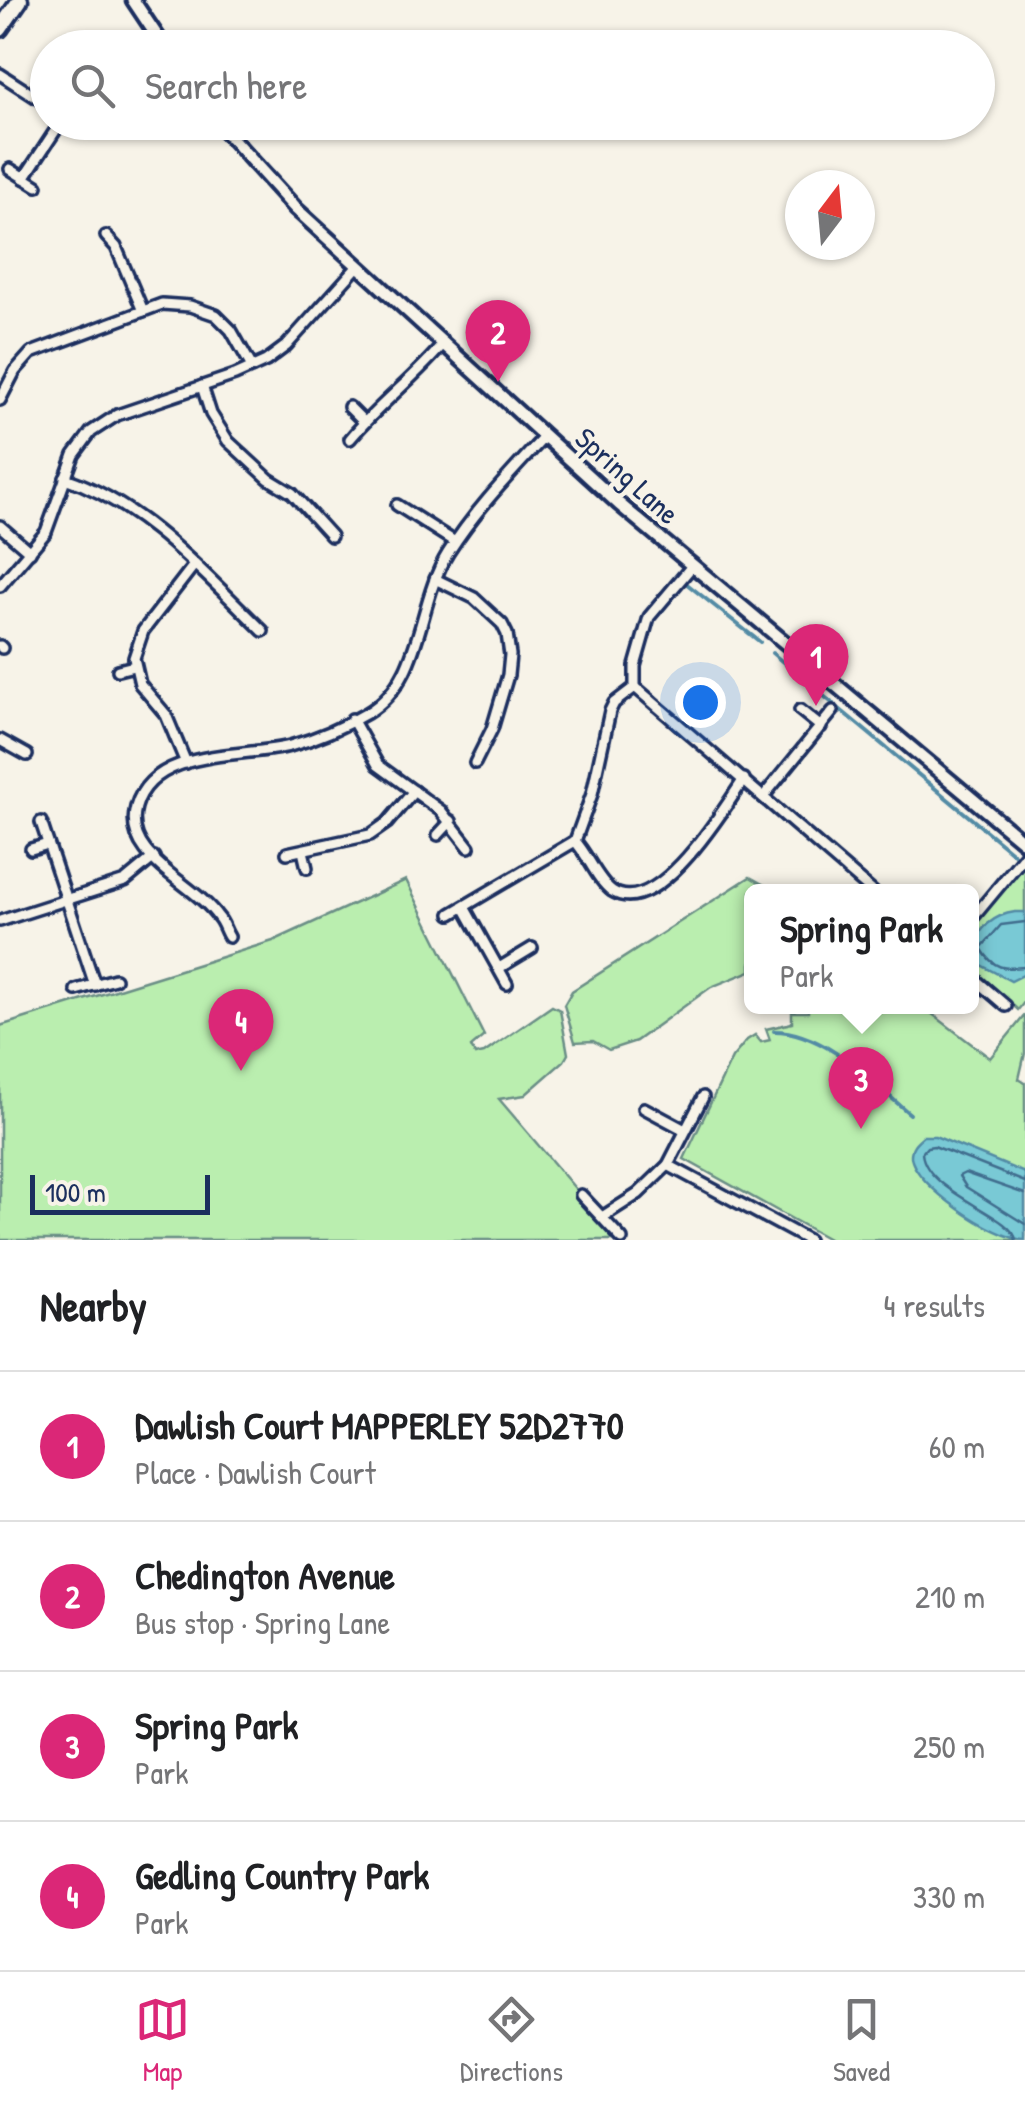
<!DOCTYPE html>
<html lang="en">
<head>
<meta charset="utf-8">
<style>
  :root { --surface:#fff; --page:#f2f2f2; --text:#202124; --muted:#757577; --line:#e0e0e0; --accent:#db2777 }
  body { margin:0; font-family:"Patrick Hand",sans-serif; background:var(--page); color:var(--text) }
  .compass { position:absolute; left:785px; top:170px; width:90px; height:90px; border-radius:50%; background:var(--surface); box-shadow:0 2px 8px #0004; rotate:16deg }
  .scale { position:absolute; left:30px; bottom:25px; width:180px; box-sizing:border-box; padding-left:10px; border:5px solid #1b2f5e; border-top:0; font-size:28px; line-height:35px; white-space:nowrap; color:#1b2f5e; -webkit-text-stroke:8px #f7f3e8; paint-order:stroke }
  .you { position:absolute; left:700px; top:702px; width:35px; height:35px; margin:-25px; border:8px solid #fff; border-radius:50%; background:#1a73e8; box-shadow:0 0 0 15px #1a73e833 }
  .badge { display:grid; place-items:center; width:65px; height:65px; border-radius:50%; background:var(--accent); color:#fff; font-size:32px; font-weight:700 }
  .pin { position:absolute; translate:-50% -82px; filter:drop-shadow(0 2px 5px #0008) }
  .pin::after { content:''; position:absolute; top:52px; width:35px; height:30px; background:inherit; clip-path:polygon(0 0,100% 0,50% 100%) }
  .popup { position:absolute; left:744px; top:884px; width:235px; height:130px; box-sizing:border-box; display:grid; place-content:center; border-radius:15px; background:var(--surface); filter:drop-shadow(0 2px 8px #0005); font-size:32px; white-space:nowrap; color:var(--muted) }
  .popup b { font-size:38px; color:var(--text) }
  .popup::after { content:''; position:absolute; left:50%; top:100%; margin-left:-20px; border:20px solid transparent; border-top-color:var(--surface) }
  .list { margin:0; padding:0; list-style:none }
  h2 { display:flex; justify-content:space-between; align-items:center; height:130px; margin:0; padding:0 40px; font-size:42px }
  h2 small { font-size:32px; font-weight:400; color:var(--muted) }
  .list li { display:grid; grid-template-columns:65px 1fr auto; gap:30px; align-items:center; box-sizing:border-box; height:150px; padding:0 40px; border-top:2px solid var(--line) }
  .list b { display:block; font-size:38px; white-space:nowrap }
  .list p { margin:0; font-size:32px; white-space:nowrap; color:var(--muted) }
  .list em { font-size:32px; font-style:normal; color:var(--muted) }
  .icon { flex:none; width:55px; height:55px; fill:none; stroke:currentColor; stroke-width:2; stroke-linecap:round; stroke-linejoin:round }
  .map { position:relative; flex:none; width:1025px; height:1240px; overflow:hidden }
  .search { position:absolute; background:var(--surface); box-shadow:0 2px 8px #0004; left:30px; right:30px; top:30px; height:110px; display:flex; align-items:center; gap:25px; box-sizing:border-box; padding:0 35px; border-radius:55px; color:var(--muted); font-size:38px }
  .sheet { height:730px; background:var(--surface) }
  nav { display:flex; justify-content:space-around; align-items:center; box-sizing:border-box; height:140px; border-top:2px solid var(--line); background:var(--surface); font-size:28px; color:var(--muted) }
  nav a { display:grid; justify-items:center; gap:5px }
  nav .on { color:var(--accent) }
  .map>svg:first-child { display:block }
</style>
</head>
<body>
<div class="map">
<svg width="1025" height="1240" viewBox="0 0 1025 1240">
  <rect width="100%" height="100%" fill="#f7f3e8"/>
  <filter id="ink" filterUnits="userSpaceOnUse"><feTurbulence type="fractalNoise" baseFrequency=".01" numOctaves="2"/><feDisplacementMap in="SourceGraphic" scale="20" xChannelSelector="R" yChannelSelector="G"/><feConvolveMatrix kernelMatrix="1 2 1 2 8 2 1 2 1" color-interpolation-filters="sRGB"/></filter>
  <g filter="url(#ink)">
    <!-- green -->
    <g fill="#baeeaf" stroke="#6a8e86" stroke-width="2.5">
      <polygon points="1020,866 1025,870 1025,1001 1018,1010 971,966 971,924"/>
      <polygon points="750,877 775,891 751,892 751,971 711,987 636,1041 609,1050 593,1041 575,1042 564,1005 572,991"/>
      <polygon points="406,880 484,1036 471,1047 475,1055 484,1053 552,1006 560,1010 568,1054 564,1061 525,1095 499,1099 619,1240 0,1240 0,1026 273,941"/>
      <polygon points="808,1006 923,1007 990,1058 1025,1015 1025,1053 1019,1079 1025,1083 1025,1240 830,1240 684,1159 732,1058 747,1040 755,1035 761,1042 770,1040 766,1029 792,1023 792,1012 808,1012"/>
    </g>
    <!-- water -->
    <g fill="#79c9d5" stroke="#538ba5" stroke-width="2.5">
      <path d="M1015 912H1025V974L1011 981 981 965 971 950C979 928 993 915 1015 912Z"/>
      <path d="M923 1136H935L1025 1173V1240C997 1240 913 1185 911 1156 911 1146 916 1142 923 1136Z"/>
    </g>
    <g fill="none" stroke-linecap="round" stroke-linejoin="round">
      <!-- shore -->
      <g stroke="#416d8e" stroke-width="2.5">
        <path d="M1025 922 1001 925 981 948C994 970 1004 969 1025 967"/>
        <polyline points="1025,1194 965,1173 959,1176 966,1187 1025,1224"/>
        <path d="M1016 1240C1013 1215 926 1193 922 1153L927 1147 934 1146 1025 1182"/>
      </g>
      <!-- stream -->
      <g stroke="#538ba5" stroke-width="4">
        <polyline points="687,584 760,642"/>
        <polyline points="772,653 1014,854"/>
        <path d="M774 1031C825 1031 873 1083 910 1114"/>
      </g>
      <!-- minor casing -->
      <g stroke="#1b2f5e" stroke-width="16">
        <g id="minor">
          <polyline points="0,74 48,105"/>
          <polyline points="10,169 37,186"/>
          <polyline points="24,178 61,122"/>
          <polyline points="106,236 116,247 143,311"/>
          <polyline points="202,386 211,414 228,441 269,479 292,493 331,536"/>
          <polyline points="0,400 15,371 31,353 162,304 190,306 216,315 231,330 252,367"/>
          <polyline points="349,407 364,422"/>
          <path d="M350 439C379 404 415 378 444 343"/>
          <path d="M65 478C145 505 204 574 263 631"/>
          <polyline points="397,505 455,542"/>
          <polyline points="0,526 30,552"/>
          <polyline points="435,579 474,598 502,624 507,634 510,655 508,675 492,729 475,763"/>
          <polyline points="0,586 46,532 74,455 91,432 117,415 235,375 266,361 286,346 358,266"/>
          <polyline points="0,646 2,648"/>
          <polyline points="118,670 134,666"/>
          <polyline points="635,687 873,892"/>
          <polyline points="800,710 821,727"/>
          <polyline points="352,719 378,765 441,811 469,847"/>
          <polyline points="0,740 27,755"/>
          <polyline points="186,763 166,715 140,684 134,658 143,631 194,565"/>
          <polyline points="763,797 833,711"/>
          <polyline points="41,822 95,985"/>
          <polyline points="438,835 451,821"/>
          <path d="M575 841C588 855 597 880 612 891 657 920 724 809 744 779"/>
          <polyline points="31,849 48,844"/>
          <polyline points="303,851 307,868"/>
          <polyline points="287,853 370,835 387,823 414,791"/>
          <polyline points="464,907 507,984"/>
          <polyline points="451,914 575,841 592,794 610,711 614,703 635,687 635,666 649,617 692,566"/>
          <polyline points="971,920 1025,855"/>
          <polyline points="0,921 125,881 154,857"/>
          <path d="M229 937C225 931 223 922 218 917 194 882 122 858 136 807 153 747 245 758 290 746 315 739 345 726 367 713 424 679 416 604 448 553 475 510 511 473 545 436"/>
          <polyline points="499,968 532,948"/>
          <polyline points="971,976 1006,1006"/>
          <polyline points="76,990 115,979"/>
          <polyline points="644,1108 685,1130"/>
          <polyline points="668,1165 808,1240"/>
          <polyline points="581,1195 622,1239"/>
          <polyline points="602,1217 638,1194 668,1165 703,1097"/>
        </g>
      </g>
      <!-- tertiary casing -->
      <g stroke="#1b2f5e" stroke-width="19">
        <g id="tertiary">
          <polyline points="133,0 165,48"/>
          <polyline points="217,122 296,209 619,504 1025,843"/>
        </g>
      </g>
      <!-- secondary casing -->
      <g stroke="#1b2f5e" stroke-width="21">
        <polyline id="secondary" points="0,29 20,0"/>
      </g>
      <!-- minor -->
      <use href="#minor" stroke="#f7f3e8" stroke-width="9"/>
      <!-- tertiary -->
      <use href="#tertiary" stroke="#f7f3e8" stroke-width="11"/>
      <!-- secondary -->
      <use href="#secondary" stroke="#f7f3e8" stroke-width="14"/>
    </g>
  </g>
  <g text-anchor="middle" stroke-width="9" stroke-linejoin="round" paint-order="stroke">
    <!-- street labels -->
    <g font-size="30" fill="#1b2f5e" stroke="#f7f3e8">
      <text transform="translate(627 476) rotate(42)" y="10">Spring Lane</text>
    </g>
  </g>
</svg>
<svg class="compass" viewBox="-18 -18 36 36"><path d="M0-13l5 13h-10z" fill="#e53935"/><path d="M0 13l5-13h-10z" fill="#757577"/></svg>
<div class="scale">100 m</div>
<div class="you"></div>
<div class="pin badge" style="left:816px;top:706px">1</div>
<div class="pin badge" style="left:498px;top:382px">2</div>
<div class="pin badge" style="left:861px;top:1129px">3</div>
<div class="popup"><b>Spring Park</b>Park</div>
<div class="pin badge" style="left:241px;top:1071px">4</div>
<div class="search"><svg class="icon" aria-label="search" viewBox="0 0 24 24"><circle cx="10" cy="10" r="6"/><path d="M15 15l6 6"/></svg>Search here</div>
</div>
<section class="sheet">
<h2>Nearby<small>4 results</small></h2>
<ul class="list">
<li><span class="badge">1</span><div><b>Dawlish Court MAPPERLEY 52D2770</b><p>Place · Dawlish Court</p></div><em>60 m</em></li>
<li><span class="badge">2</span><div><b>Chedington Avenue</b><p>Bus stop · Spring Lane</p></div><em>210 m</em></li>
<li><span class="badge">3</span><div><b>Spring Park</b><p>Park</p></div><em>250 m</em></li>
<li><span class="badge">4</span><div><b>Gedling Country Park</b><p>Park</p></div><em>330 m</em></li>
</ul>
</section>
<nav>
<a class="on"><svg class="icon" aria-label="map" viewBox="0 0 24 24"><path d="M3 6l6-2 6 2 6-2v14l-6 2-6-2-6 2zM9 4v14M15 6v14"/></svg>Map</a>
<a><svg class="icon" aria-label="directions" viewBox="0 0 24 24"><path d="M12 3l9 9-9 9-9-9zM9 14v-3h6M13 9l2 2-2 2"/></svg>Directions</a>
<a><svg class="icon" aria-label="saved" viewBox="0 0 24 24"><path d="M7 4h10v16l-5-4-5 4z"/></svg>Saved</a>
</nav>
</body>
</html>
